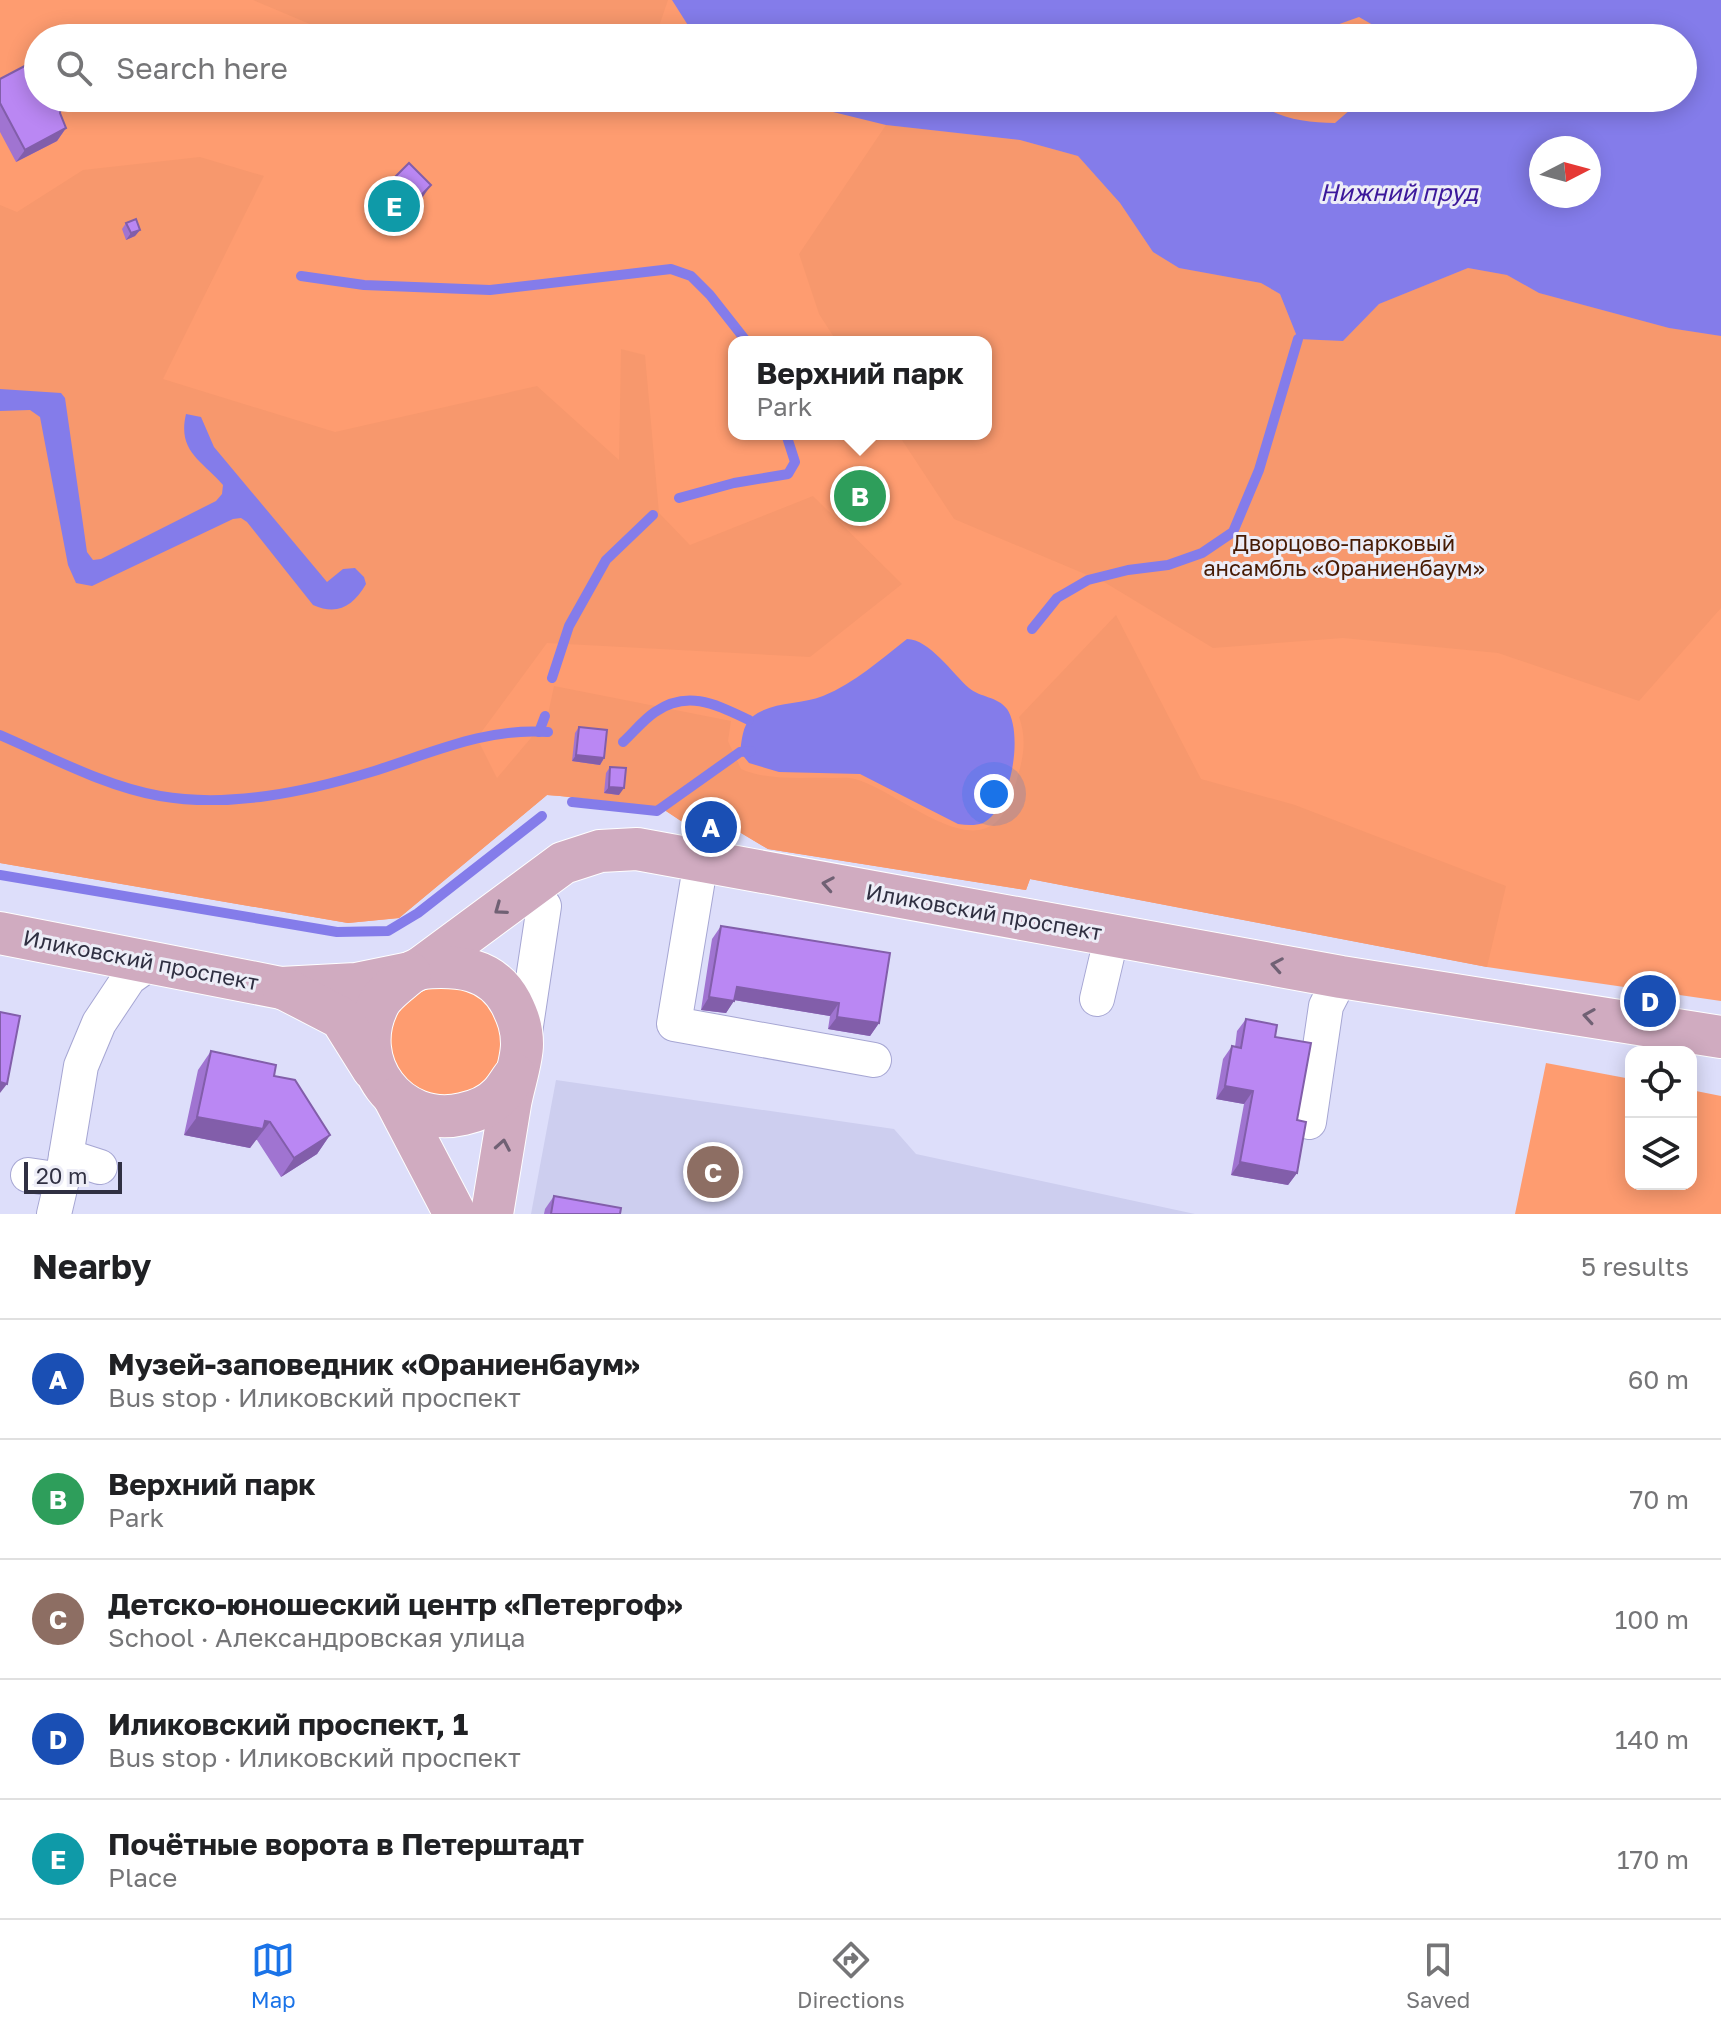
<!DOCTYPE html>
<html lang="en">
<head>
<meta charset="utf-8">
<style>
  :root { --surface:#fff; --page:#f6f6f6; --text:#202124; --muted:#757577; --line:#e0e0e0; --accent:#1a73e8 }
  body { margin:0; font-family:"Golos Text",sans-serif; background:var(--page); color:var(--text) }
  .controls { position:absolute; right:24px; bottom:24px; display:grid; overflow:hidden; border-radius:16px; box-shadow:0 4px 20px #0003 }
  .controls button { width:72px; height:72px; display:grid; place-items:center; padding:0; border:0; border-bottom:2px solid var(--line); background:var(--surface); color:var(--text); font:40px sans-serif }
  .compass { position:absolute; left:1529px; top:136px; width:72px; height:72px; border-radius:50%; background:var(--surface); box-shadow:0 4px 20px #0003; rotate:84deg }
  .scale { position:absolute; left:24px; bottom:20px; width:98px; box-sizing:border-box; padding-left:8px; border:4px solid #303042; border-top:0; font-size:22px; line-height:28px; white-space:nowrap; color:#303042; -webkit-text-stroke:6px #ededf7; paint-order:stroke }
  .you { position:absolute; left:994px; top:794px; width:28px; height:28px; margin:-20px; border:6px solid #fff; border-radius:50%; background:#1a73e8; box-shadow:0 0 0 12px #1a73e833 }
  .badge { display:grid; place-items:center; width:52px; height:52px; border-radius:50%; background:var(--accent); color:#fff; font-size:26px; font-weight:700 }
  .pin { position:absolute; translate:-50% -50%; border:4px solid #fff; box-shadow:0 2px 8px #0006 }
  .popup { position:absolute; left:728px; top:336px; width:264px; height:104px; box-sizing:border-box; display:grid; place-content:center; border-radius:16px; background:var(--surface); filter:drop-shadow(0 2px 6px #0005); font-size:26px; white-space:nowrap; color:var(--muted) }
  .popup b { font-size:30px; color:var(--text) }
  .popup::after { content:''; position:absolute; left:50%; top:100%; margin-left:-16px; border:16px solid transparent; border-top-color:var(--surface) }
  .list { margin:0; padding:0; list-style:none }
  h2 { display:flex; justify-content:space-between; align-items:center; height:104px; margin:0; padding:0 32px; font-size:34px }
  h2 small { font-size:26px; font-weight:400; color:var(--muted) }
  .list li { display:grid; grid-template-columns:52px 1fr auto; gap:24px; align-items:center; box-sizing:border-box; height:120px; padding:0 32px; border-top:2px solid var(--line) }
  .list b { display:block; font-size:30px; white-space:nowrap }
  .list p { margin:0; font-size:26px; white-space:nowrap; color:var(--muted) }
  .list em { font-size:26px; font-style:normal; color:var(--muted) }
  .icon { flex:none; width:44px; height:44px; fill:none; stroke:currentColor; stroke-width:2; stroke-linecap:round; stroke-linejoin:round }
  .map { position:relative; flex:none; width:1721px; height:1214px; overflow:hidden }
  .search { position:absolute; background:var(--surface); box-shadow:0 4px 20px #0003; left:24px; right:24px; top:24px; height:88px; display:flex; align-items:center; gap:20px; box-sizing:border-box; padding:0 28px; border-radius:44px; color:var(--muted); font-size:30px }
  .sheet { height:704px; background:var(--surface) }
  nav { display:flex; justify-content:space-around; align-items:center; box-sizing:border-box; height:112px; border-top:2px solid var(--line); background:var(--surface); font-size:22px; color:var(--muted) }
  nav a { display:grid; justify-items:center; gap:4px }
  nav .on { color:var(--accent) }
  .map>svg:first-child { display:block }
</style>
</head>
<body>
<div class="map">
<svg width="1721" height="1214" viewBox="0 0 1721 1214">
  <rect width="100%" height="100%" fill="#dddefa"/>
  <!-- built -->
  <polygon fill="#cdceef" points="556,1080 894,1129 916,1154 1195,1214 531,1214"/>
  <!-- green -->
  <g fill="#fe9c70" fill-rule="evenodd">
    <path d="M0 0H1721V1001L1487 967 1030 879 1026 890 768 849 736 830 684 823 660 807 560 796 547 795 399 918 348 923 0 863ZM38 38H1683V98H38ZM1541 148H1589V196H1541ZM734 342H986V434H734Z"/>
    <path d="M439 985C454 986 469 987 482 996 505 1014 513 1054 493 1077 485 1087 466 1093 455 1100 442 1097 424 1095 413 1089 385 1074 384 1028 402 1006 412 994 425 990 439 985Z"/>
    <polygon points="1546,1063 1631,1079 1631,1184 1691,1184 1691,1090 1721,1096 1721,1214 1515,1214"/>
  </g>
  <!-- forest -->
  <g fill="#f7986d">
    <polygon points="253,0 668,0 655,38 343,38"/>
    <polygon points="886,125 1020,140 1078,156 1120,203 1153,252 1179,268 1261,283 1280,294 1298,339 1343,341 1379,304 1468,268 1507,275 1539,293 1669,328 1721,336 1721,608 1639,701 1498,653 1343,638 1213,648 1104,582 954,519 898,434 986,434 986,342 837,342 819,314 799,254"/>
    <path d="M200 157 264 176 163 379 335 432 537 386 619 460 621 349 645 355 659 513 690 545 813 496 902 584 810 657 547 643 477 738 497 778 547 719 554 686 731 721 728 741 741 769C768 781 801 777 831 778 839 778 848 777 855 779 903 792 987 878 1012 794 1021 767 1029 744 1019 717L1116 615 1201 779 1295 805 1506 886 1487 967 1030 879 1026 890 768 849 736 830 684 823 660 807 560 796 547 795 399 918 348 923 0 863V205L17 212 83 170Z"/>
  </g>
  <!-- water -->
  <g fill="#847cea" fill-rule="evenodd">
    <path d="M672 0H1721V336L1669 328 1539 293 1507 275 1468 268 1379 304 1343 341 1298 339 1280 294 1261 283 1179 268 1153 252 1120 203 1078 156 1020 140 886 125 776 98H1250C1275 118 1304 123 1335 123L1351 109 1358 98H1683V38H1381L1373 25 1359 17 1331 27H1281L1251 38H696ZM1541 148H1589V196H1541Z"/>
    <path d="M0 389 61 393 65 398 87 552 93 560 101 559 216 501 222 494 223 485C203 461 177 452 186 414L201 417 214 447 327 582 343 569 355 568 364 577 366 584C353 606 338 616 313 605L247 522 241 518 233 519 92 586 76 583 68 565 40 417 30 410 0 411Z"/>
    <path d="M907 639C929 639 953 674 969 688 981 698 997 696 1007 709 1024 734 1011 809 983 823 975 826 966 825 958 824L860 774 779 772 749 763 740 752C742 740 742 726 752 717 772 701 800 705 823 696 855 683 880 660 907 639Z"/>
  </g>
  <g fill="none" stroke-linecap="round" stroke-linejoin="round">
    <!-- stream -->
    <g stroke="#847cea" stroke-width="10">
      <polyline points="301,276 364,285 490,290 671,269 691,276 710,295 747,342"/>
      <polyline points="679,498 734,483 788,474 795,462 786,434"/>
      <polyline points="1032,629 1057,598 1088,580 1128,570 1168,565 1202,553 1233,532 1259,470 1298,339"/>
      <polyline points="552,678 569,626 606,560 653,515"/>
      <polyline points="539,732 545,716"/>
      <path d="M0 735C51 757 104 786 160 796 229 808 305 792 371 772 429 754 486 727 548 732"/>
      <path d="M623 742C633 733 643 720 655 712 688 689 717 705 749 720"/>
      <polyline points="572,802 657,811 740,752 751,751"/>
      <polyline points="0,875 337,932 388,931 418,913 542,816"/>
    </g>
    <!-- minor casing -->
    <g stroke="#a6a6d3" stroke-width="36">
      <g id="minor">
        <polyline points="701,861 674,1024 874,1060"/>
        <polyline points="1097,999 1112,935"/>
        <polyline points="524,1039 544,906"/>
        <polyline points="1309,1122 1326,1006 1341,977"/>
        <polyline points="66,1156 100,1167"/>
        <polyline points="28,1175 62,1180"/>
        <polyline points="54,1214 62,1180 81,1066 99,1023 129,978 150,963"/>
      </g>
    </g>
    <!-- major casing -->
    <g stroke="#fff" stroke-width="44">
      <g id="major">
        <polyline points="0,933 281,988 356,984 410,973 421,968 563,863 600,851 637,849 1341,977 1721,1037"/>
        <path d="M421 968C457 965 492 967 511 1003 518 1017 522 1028 522 1044 522 1061 513 1086 510 1104 504 1141 498 1177 492 1214"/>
        <path d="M410 973C400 982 385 992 379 1003 348 1062 398 1129 463 1114 477 1111 491 1105 500 1095 506 1089 510 1081 515 1075"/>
        <polyline points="283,988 341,1018 373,1069"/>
        <polyline points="395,1099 455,1214"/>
      </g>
    </g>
    <!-- minor -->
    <use href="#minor" stroke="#fff" stroke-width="34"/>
    <!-- major -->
    <use href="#major" stroke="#d0abc0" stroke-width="42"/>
  </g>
  <!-- wall -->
  <g fill="#a074d1">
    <polygon points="0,79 66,98 72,98 67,105 61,108 60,113 66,128 57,141 16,162 0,132"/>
    <polygon points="383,189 418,204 392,230 370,208"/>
    <polygon points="126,223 140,230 135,236 126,240 122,229"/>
    <polygon points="579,727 604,758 600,765 572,761 575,733"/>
    <polygon points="610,767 619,795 604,793 606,773"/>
    <polygon points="721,926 879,1023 870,1036 828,1029 830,1016 734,1000 726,1013 701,1010 712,939"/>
    <polygon points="1246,1019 1275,1037 1297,1120 1297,1173 1288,1185 1231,1175 1244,1104 1216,1099 1223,1059 1232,1046 1235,1047 1237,1031"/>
    <polygon points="211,1051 274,1076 330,1135 317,1154 281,1177 257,1140 255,1140 250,1148 184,1135 198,1070"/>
    <polygon points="554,1196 620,1214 544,1214 545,1209"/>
  </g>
  <!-- shaded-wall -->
  <g fill="#825eaa">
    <polygon points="66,98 72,98 67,105 59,109"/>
    <polygon points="66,128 57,141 16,162 25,150"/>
    <polygon points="431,185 418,204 392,230 405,212"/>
    <polygon points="140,230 135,236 126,240 131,233"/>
    <polygon points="576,755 604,758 600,765 572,761"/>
    <polygon points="609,787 624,788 619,795 604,793"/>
    <polygon points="737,987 839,1003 830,1016 728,999"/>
    <polygon points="709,997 734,1001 726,1013 701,1010"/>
    <polygon points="837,1017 879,1023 870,1036 828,1029"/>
    <polygon points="0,1082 7,1084 0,1093"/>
    <polygon points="1225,1086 1253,1091 1244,1104 1216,1099"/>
    <polygon points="197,1117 265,1121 270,1122 250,1148 184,1135"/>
    <polygon points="330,1135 317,1154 281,1177 294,1158"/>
    <polygon points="1240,1162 1297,1173 1288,1185 1231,1175"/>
  </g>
  <!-- building -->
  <g fill="#ba87f3" stroke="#825eaa" stroke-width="2">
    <polygon points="38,59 38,98 66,98 61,105 60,113 66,128 25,150 0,103 0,79"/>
    <polygon points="409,163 431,185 405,212 383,189"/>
    <polygon points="136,219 140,230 131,233 126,223"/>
    <polygon points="579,727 607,730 604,758 576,755"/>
    <polygon points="610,767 626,768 624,788 609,787"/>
    <polygon points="721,926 890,953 879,1023 837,1017 839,1003 737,987 734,1001 709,997"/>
    <polygon points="0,1012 20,1016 7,1084 0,1082"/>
    <polygon points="1246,1019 1277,1025 1275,1037 1311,1043 1297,1120 1306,1122 1297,1173 1240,1162 1253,1091 1225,1086 1232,1046 1241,1048"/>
    <polygon points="211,1051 276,1065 274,1076 295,1080 330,1135 294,1158 270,1122 265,1121 263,1129 197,1117"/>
    <polygon points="554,1196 621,1208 620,1214 551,1214"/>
  </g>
  <!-- one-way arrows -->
  <defs><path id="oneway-chevron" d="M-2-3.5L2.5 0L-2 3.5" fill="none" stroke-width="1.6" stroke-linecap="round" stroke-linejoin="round" transform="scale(2)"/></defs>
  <g stroke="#706174">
    <use href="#oneway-chevron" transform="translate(828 884) rotate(-170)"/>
    <use href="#oneway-chevron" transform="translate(500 909) rotate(144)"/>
    <use href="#oneway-chevron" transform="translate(1277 965) rotate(-170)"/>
    <use href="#oneway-chevron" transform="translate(1589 1016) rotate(-171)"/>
    <use href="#oneway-chevron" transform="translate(503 1145) rotate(-80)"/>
  </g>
  <g text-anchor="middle" stroke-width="6" stroke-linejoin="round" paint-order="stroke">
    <!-- park labels -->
    <g font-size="22" fill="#471b04" stroke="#ededf7">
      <text x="1344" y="551">Дворцово-парковый<tspan x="1344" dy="25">ансамбль «Ораниенбаум»</tspan></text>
    </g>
    <!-- street labels -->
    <g font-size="22" fill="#303042" stroke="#ededf7">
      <text transform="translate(984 912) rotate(10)" y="8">Иликовский проспект</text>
      <text transform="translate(141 960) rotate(11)" y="8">Иликовский проспект</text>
    </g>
    <!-- water labels -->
    <g font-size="24" font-style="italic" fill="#3c189b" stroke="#ededf7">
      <text x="1399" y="201">Нижний пруд</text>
    </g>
  </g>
</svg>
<div class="controls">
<button><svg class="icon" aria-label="locate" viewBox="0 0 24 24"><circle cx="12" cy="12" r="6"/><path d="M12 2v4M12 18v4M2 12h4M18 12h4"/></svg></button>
<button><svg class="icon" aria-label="layers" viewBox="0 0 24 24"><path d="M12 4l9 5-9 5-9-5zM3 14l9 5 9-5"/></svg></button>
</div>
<svg class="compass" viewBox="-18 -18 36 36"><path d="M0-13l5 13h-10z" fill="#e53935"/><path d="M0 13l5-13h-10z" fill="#757577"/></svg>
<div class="scale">20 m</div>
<div class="you"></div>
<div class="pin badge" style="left:711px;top:827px;background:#1a4fb4">A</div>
<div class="pin badge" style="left:860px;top:496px;background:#2e9e5b">B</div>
<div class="popup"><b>Верхний парк</b>Park</div>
<div class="pin badge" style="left:713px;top:1172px;background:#8d6e63">C</div>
<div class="pin badge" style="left:1650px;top:1001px;background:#1a4fb4">D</div>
<div class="pin badge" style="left:394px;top:206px;background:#0f9aa8">E</div>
<div class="search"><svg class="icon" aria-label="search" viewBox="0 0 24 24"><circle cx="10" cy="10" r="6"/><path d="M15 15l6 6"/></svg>Search here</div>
</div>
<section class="sheet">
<h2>Nearby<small>5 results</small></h2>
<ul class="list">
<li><span class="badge" style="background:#1a4fb4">A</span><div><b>Музей-заповедник «Ораниенбаум»</b><p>Bus stop · Иликовский проспект</p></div><em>60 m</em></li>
<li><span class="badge" style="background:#2e9e5b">B</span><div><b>Верхний парк</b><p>Park</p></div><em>70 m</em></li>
<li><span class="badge" style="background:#8d6e63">C</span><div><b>Детско-юношеский центр «Петергоф»</b><p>School · Александровская улица</p></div><em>100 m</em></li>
<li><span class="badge" style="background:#1a4fb4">D</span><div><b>Иликовский проспект, 1</b><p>Bus stop · Иликовский проспект</p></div><em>140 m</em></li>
<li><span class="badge" style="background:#0f9aa8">E</span><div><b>Почётные ворота в Петерштадт</b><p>Place</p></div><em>170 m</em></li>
</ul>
</section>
<nav>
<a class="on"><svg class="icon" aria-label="map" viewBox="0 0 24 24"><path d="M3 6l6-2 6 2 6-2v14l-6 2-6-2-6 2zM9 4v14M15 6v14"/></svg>Map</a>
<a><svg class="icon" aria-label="directions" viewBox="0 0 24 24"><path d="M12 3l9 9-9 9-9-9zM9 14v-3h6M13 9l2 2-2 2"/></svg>Directions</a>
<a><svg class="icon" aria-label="saved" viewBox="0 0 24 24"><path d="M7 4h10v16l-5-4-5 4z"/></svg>Saved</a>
</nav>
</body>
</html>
